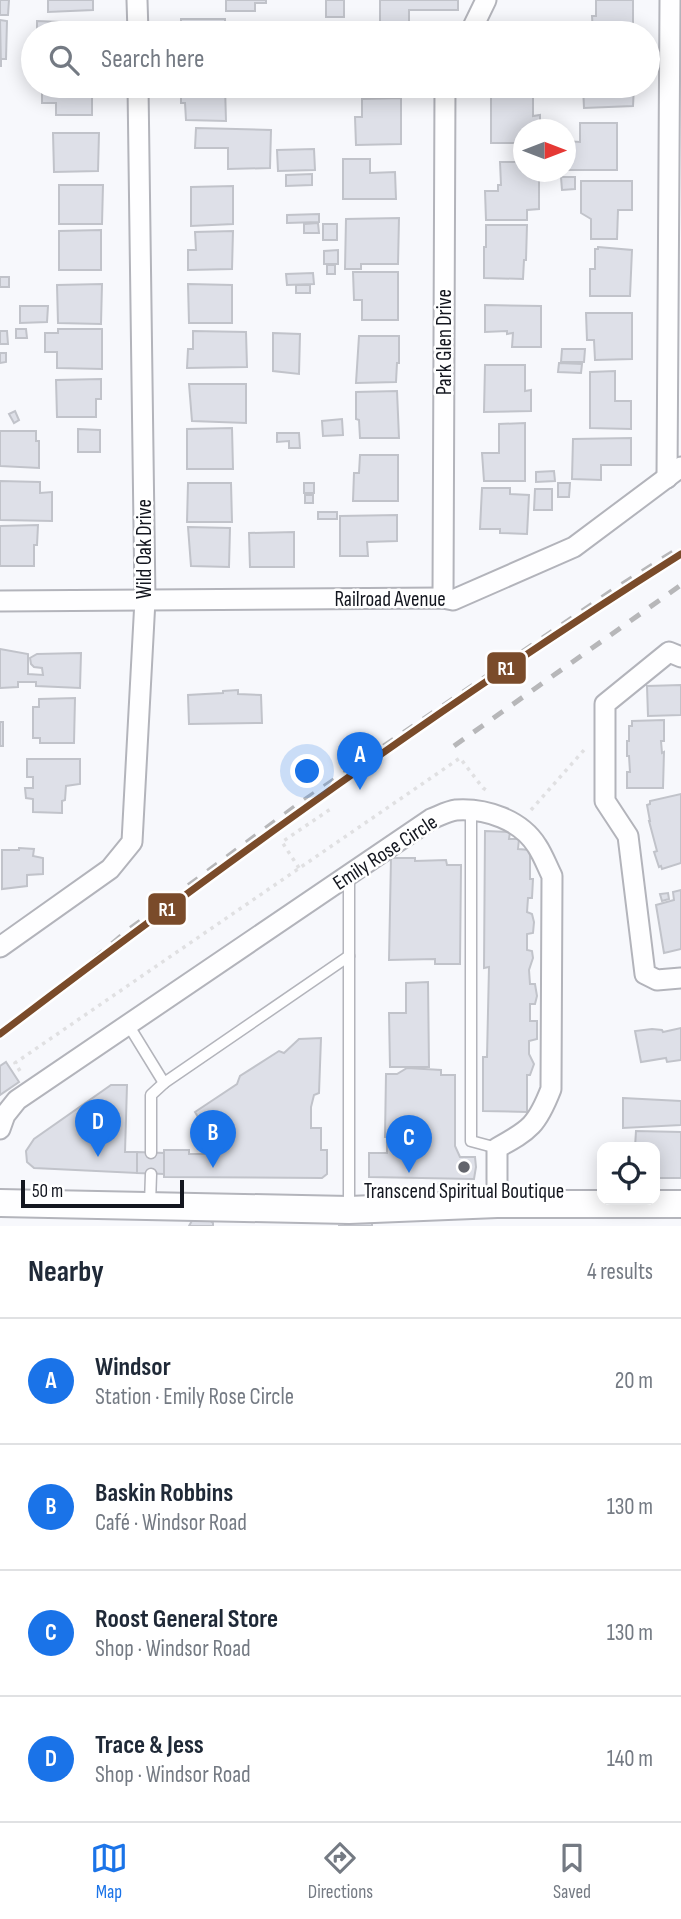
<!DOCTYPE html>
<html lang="en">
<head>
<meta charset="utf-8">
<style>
  :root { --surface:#fff; --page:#f6f6f7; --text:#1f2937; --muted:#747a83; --line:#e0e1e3; --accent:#1a73e8 }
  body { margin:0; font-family:"Sofia Sans Condensed",sans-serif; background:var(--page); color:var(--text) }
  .controls { position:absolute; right:21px; bottom:21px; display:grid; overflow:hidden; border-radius:14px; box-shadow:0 4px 18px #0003 }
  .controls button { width:63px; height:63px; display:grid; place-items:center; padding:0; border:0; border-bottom:2px solid var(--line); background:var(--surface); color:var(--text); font:35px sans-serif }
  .compass { position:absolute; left:513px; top:119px; width:63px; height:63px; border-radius:50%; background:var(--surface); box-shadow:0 4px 18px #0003; rotate:90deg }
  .scale { position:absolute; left:21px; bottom:18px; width:163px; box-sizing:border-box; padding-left:7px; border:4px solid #13161f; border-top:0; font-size:19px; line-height:24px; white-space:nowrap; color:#13161f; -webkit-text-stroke:5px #fff; paint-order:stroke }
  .you { position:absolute; left:308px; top:772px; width:24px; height:24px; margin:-18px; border:5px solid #fff; border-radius:50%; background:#1a73e8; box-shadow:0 0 0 10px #1a73e833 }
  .badge { display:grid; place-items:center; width:46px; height:46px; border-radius:50%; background:var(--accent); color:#fff; font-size:23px; font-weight:700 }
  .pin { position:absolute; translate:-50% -58px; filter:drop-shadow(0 2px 4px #0008) }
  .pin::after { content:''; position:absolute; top:37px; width:24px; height:21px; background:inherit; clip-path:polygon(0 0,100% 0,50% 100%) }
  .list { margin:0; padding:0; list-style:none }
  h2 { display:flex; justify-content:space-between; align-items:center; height:91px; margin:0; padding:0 28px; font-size:30px }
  h2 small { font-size:23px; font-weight:400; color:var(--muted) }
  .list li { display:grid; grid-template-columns:46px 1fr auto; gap:21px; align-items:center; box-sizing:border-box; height:126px; padding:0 28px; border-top:2px solid var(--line) }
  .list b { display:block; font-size:26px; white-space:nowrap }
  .list p { margin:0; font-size:23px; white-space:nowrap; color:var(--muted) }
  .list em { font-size:23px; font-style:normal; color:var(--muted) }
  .icon { flex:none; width:38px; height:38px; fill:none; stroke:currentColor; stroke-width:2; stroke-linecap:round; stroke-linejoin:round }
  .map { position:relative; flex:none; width:681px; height:1226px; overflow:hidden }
  .search { position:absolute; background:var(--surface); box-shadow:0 4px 18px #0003; left:21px; right:21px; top:21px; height:77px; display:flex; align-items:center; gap:18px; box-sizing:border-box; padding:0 24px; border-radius:38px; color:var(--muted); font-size:26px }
  .sheet { height:595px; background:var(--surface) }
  nav { display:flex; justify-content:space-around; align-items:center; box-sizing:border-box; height:98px; border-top:2px solid var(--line); background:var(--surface); font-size:19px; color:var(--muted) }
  nav a { display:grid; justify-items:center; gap:4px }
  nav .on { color:var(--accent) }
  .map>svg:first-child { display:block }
</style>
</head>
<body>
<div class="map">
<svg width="681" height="1226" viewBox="0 0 681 1226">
  <rect width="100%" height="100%" fill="#f7f8fc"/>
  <!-- building -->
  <g fill="#dee0e8" stroke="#c1c3ca" stroke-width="2">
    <polygon points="0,0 9,0 8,15 0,15"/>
    <polygon points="48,0 93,0 93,10 48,12"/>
    <polygon points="226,0 266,0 266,3 255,3 255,11 226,11"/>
    <rect x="326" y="0" width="18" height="17"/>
    <polygon points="380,0 458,0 458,10 409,10 409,29 380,28"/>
    <polygon points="596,0 633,0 633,29 631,29 631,33 593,33 592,16 596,16"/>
    <rect x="181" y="19" width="44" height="14"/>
    <polygon points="0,20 7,21 6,59 1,59 1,67"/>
    <polygon points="37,21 87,23 87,33 37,33"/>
    <rect x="519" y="27" width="27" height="6"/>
    <rect x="361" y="31" width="46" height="2"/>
    <polygon points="42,86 92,86 92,115 56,115 56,103 42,103"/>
    <polygon points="181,86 225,86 226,121 186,120 185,103 181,103"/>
    <polygon points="583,86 634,86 633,106 584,108"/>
    <polygon points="491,96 533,97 533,116 540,115 540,130 524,130 524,143 491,143"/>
    <polygon points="401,98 401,144 356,145 355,117 362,117 362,99"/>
    <polygon points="580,123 617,123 617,170 566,170 566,141 580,142"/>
    <polygon points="196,128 271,130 270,168 228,169 228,148 195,148"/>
    <polygon points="53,133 99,133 98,171 54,172"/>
    <polygon points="314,149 315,170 278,171 277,150"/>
    <polygon points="343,159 370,159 370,173 395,172 396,199 343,199"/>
    <polygon points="500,162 524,162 524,172 539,172 539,209 527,210 527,220 486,220 485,191 498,191 498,185 501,185"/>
    <polygon points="312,174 312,185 286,186 286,175"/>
    <polygon points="561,177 575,177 575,189 562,190"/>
    <polygon points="581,181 632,181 632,210 618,210 617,239 591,239 591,219 581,213"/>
    <polygon points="59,185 103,185 102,224 59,224"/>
    <polygon points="233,186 233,224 191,226 191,187"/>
    <polygon points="319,214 319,222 287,223 287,215"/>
    <polygon points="399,218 398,264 361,264 361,269 345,269 346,219"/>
    <polygon points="318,223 319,233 304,233 304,224"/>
    <rect x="323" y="224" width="14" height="16"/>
    <polygon points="486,225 527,225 526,260 524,260 523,279 484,278 484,247 486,247"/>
    <polygon points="101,230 101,270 59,270 59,231"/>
    <polygon points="233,231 232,269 188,270 188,250 196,250 195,232"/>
    <polygon points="598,247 632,250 630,296 590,296 590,269 595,269 595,249 598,249"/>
    <polygon points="338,250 338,264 324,264 324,251"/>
    <rect x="327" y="265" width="8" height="9"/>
    <polygon points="353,272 398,272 398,320 362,320 362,300 354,300"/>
    <polygon points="313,273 314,284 287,285 286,274"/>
    <rect x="0" y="277" width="9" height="10"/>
    <polygon points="102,284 101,324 58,323 57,285"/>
    <polygon points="188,284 232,285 232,323 189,323"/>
    <rect x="296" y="285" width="14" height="8"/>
    <polygon points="485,305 541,306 541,347 512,347 513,333 507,334 507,331 485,332"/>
    <polygon points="20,306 48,306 47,322 20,323"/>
    <polygon points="586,313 632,313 632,359 595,360 594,340 587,340"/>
    <polygon points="16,329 26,329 27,338 16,338"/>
    <polygon points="58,329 102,329 102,369 57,368 57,352 45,352 45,333 58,333"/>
    <polygon points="0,331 7,331 8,344 0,344"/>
    <polygon points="193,331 246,332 247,367 187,368 188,349 193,349"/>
    <polygon points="273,333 300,334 299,374 273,371"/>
    <polygon points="359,336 399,336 399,363 397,363 396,382 356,383"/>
    <polygon points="562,349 585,349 584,362 561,362"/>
    <polygon points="0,353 6,353 6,362 0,363"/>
    <polygon points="559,363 582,364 581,373 558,372"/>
    <polygon points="485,365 525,365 525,391 531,390 531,411 484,412"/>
    <polygon points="615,371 615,401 631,401 631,429 590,428 590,372"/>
    <polygon points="101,379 101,399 96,399 96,417 57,417 56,380"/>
    <polygon points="189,384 246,384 246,423 192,421"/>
    <polygon points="397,391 399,438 360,438 359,420 356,419 356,392"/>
    <polygon points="15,411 19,420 14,423 9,414"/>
    <polygon points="342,419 343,435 323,436 322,421"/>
    <polygon points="525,423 525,481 484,481 482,453 499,453 499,424"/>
    <polygon points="232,428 233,469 187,469 187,429"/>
    <polygon points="78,429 100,430 100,452 78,452"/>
    <polygon points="0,431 36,431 36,441 39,441 39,468 0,466"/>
    <polygon points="277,433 299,433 300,448 289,448 289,441 277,442"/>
    <polygon points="631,438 631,465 601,465 601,480 572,479 573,439"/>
    <polygon points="360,455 398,455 398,501 353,501 354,473 359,473"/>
    <polygon points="554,471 555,481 536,482 536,472"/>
    <polygon points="0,481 40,482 40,493 52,492 52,521 0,520"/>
    <polygon points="188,483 231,483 232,522 187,522"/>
    <rect x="304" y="483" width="10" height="10"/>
    <polygon points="558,483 570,483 569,497 558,497"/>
    <polygon points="482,488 510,488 510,494 529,495 527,534 500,533 500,529 480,529"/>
    <polygon points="535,489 552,489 552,510 534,510"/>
    <rect x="305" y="495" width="8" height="8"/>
    <rect x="318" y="512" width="19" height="7"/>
    <polygon points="397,515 397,541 367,542 368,556 340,556 340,516"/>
    <polygon points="38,525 37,545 34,545 34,566 0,566 0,526"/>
    <polygon points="188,527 230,528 229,567 191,566"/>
    <polygon points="294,532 294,567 250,567 249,533"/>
    <polygon points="0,649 28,654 28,674 43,675 42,668 34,667 31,664 30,658 37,654 81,653 80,688 36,686 36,682 18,682 18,687 0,688"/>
    <polygon points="681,685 681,715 648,716 647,686"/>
    <polygon points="238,690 238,694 261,695 262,723 189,724 188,695 223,693 223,691"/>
    <polygon points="75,698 74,743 40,743 40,738 33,738 33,707 39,707 39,699"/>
    <polygon points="664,720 664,741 661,741 662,753 664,752 663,788 627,788 627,772 630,772 629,756 627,756 627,741 629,741 629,726 632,726 632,721"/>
    <rect x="0" y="722" width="3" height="24"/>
    <polygon points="27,759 80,759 80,784 66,786 65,800 62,801 62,813 33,812 33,799 26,798 25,788 33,788 33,777 27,777"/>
    <polygon points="681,794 681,863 662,869 661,866 659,867 654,852 657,851 649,821 650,821 647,805 650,804 650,801"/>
    <polygon points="485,831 510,832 509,839 519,839 518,849 530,850 530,879 533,879 532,898 528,898 527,912 532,914 534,922 533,933 527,934 527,950 532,951 533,958 529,970 530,984 535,984 537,996 535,1004 530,1004 530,1021 537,1021 537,1039 529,1041 529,1054 534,1064 530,1075 527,1075 527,1112 483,1111 483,1057 487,1057 489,967 484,968"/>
    <polygon points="19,848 34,849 33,856 43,858 43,874 27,875 27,886 2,889 2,850 19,850"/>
    <polygon points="391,858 415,858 415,861 446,860 447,865 461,865 460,964 435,964 435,959 389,960"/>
    <polygon points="681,890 681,949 664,953 656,905 674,900 673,892"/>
    <polygon points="668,893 669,899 662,901 660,894"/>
    <polygon points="428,982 429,1067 390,1067 389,1013 406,1013 406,983"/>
    <polygon points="681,1028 681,1060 667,1062 666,1058 641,1062 635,1031 652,1029 662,1030 663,1032"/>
    <polygon points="321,1038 319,1093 314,1095 311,1107 311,1128 321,1128 321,1150 327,1150 327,1174 322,1178 164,1177 164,1150 189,1150 189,1154 207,1154 206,1130 195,1112 237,1084 240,1076 279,1051 284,1053 299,1039"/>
    <polygon points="6,1062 19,1082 0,1095 0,1066"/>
    <polygon points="407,1068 441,1070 441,1075 455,1075 455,1146 460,1157 475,1157 476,1167 474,1179 369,1177 369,1153 387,1153 387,1137 385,1137 386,1074 397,1074"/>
    <polygon points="111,1085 127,1085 125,1152 137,1152 137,1173 34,1168 27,1162 26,1151 34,1139"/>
    <polygon points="623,1098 681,1101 681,1125 623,1128"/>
    <polygon points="636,1131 681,1132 681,1178 655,1178 655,1147 635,1147"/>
    <polygon points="137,1152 164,1153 164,1174 137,1173"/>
    <polygon points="194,1217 206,1217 213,1223 213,1226 189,1226"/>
    <polygon points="348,1221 372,1221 372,1226 338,1226 344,1226"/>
  </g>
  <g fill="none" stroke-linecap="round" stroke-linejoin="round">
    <!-- lane casing -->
    <g stroke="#b3b4bb" stroke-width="13">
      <g id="lane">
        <polyline points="471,811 471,1141 497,1148"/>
        <polyline points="129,1026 164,1083 349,956"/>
        <polyline points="151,1153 151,1095 164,1083"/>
        <polyline points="150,1204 151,1174"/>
        <polyline points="349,1210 349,875"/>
      </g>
    </g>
    <!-- street casing -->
    <g stroke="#b3b4bb" stroke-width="23">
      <g id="street">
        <polyline points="137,0 138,33"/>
        <polyline points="470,33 486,0"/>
        <polyline points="667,478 670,0"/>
        <polyline points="443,598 445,86"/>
        <polyline points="0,601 443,598 453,600 574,547 681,467"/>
        <polyline points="681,657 669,652 605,704 605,801 628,836 645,974 657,980 681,978"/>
        <polyline points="0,947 110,869 132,842 145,600 138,86"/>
        <path d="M0 1129 5 1115 17 1100 431 819C439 816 448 811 456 810 486 808 521 820 537 846 543 855 547 866 552 876L551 1089C537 1125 530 1130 497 1148V1204"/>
      </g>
    </g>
    <!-- secondary casing -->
    <g stroke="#b3b4bb" stroke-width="30">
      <polyline id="secondary" points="0,1203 349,1210 497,1204 681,1204"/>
    </g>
    <!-- path -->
    <g stroke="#e0e0e2" stroke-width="3.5" stroke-dasharray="3.5 5" stroke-linecap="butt">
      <polyline points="531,810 584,750"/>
      <polyline points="299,868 282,842 332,808"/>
      <polyline points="20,1071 15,1063 460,758 483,788 489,792"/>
    </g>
    <!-- lane -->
    <use href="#lane" stroke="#fefeff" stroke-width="10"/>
    <!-- street -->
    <use href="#street" stroke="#fefeff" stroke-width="19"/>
    <!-- secondary -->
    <use href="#secondary" stroke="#fefeff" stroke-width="26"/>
    <!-- rail -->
    <g stroke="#b7b7b9" stroke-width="5" stroke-dasharray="12 12" stroke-linecap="butt">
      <polyline points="454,746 681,585"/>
      <polyline points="0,1034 56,991 127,931 300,803 613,590 681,547"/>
    </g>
    <!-- rail-1 casing -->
    <g stroke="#fff" stroke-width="12">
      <path id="rail-1" d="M0 1034C221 866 446 702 681 554"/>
    </g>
    <!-- rail-1 -->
    <use href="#rail-1" stroke="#7a4b2a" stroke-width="7"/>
  </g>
  <!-- markers -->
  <circle fill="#63656c" stroke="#fff" stroke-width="2.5" cx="464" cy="1167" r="7"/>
  <g text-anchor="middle" stroke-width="5" stroke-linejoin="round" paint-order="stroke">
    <!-- street labels -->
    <g font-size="21" fill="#13161f" stroke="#fff">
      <text transform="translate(444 342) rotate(-90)" y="7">Park Glen Drive</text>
      <text transform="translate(144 549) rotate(-90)" y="7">Wild Oak Drive</text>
      <text x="390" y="606">Railroad Avenue</text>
      <text transform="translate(385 852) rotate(-33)" y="7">Emily Rose Circle</text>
    </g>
    <!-- poi labels -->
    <g font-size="21" fill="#13161f" stroke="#fff">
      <text x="464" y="1198">Transcend Spiritual Boutique</text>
    </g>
  </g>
  <g stroke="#fff" stroke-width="2.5">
    <rect x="486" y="651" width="41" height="34" rx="7" fill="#7a4b2a"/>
    <rect x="147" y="892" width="40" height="34" rx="7" fill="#7a4b2a"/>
  </g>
  <g font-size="19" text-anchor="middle" font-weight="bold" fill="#fff">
    <text x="506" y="675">R1</text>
    <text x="167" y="916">R1</text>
  </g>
</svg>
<div class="controls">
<button><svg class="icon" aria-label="locate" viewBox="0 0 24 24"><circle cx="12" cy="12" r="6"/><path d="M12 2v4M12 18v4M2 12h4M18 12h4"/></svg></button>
</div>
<svg class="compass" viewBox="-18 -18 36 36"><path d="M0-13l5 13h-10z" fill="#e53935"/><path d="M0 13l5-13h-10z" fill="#747a83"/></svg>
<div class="scale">50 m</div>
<div class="you"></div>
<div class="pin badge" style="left:360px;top:790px">A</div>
<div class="pin badge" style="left:213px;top:1168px">B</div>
<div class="pin badge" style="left:409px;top:1173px">C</div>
<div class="pin badge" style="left:98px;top:1157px">D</div>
<div class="search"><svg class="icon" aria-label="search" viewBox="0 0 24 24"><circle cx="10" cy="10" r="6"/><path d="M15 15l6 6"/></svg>Search here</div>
</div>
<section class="sheet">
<h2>Nearby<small>4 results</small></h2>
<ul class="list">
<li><span class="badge">A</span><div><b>Windsor</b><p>Station · Emily Rose Circle</p></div><em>20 m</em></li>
<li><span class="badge">B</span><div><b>Baskin Robbins</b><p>Café · Windsor Road</p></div><em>130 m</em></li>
<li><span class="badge">C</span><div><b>Roost General Store</b><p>Shop · Windsor Road</p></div><em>130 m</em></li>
<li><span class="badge">D</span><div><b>Trace &amp; Jess</b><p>Shop · Windsor Road</p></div><em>140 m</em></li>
</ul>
</section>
<nav>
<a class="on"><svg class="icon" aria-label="map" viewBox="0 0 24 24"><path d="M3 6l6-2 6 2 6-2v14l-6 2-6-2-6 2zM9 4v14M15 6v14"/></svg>Map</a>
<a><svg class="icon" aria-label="directions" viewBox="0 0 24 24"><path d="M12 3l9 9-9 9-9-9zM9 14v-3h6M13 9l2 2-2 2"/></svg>Directions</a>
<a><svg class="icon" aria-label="saved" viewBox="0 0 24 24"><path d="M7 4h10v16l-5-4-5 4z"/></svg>Saved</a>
</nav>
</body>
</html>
